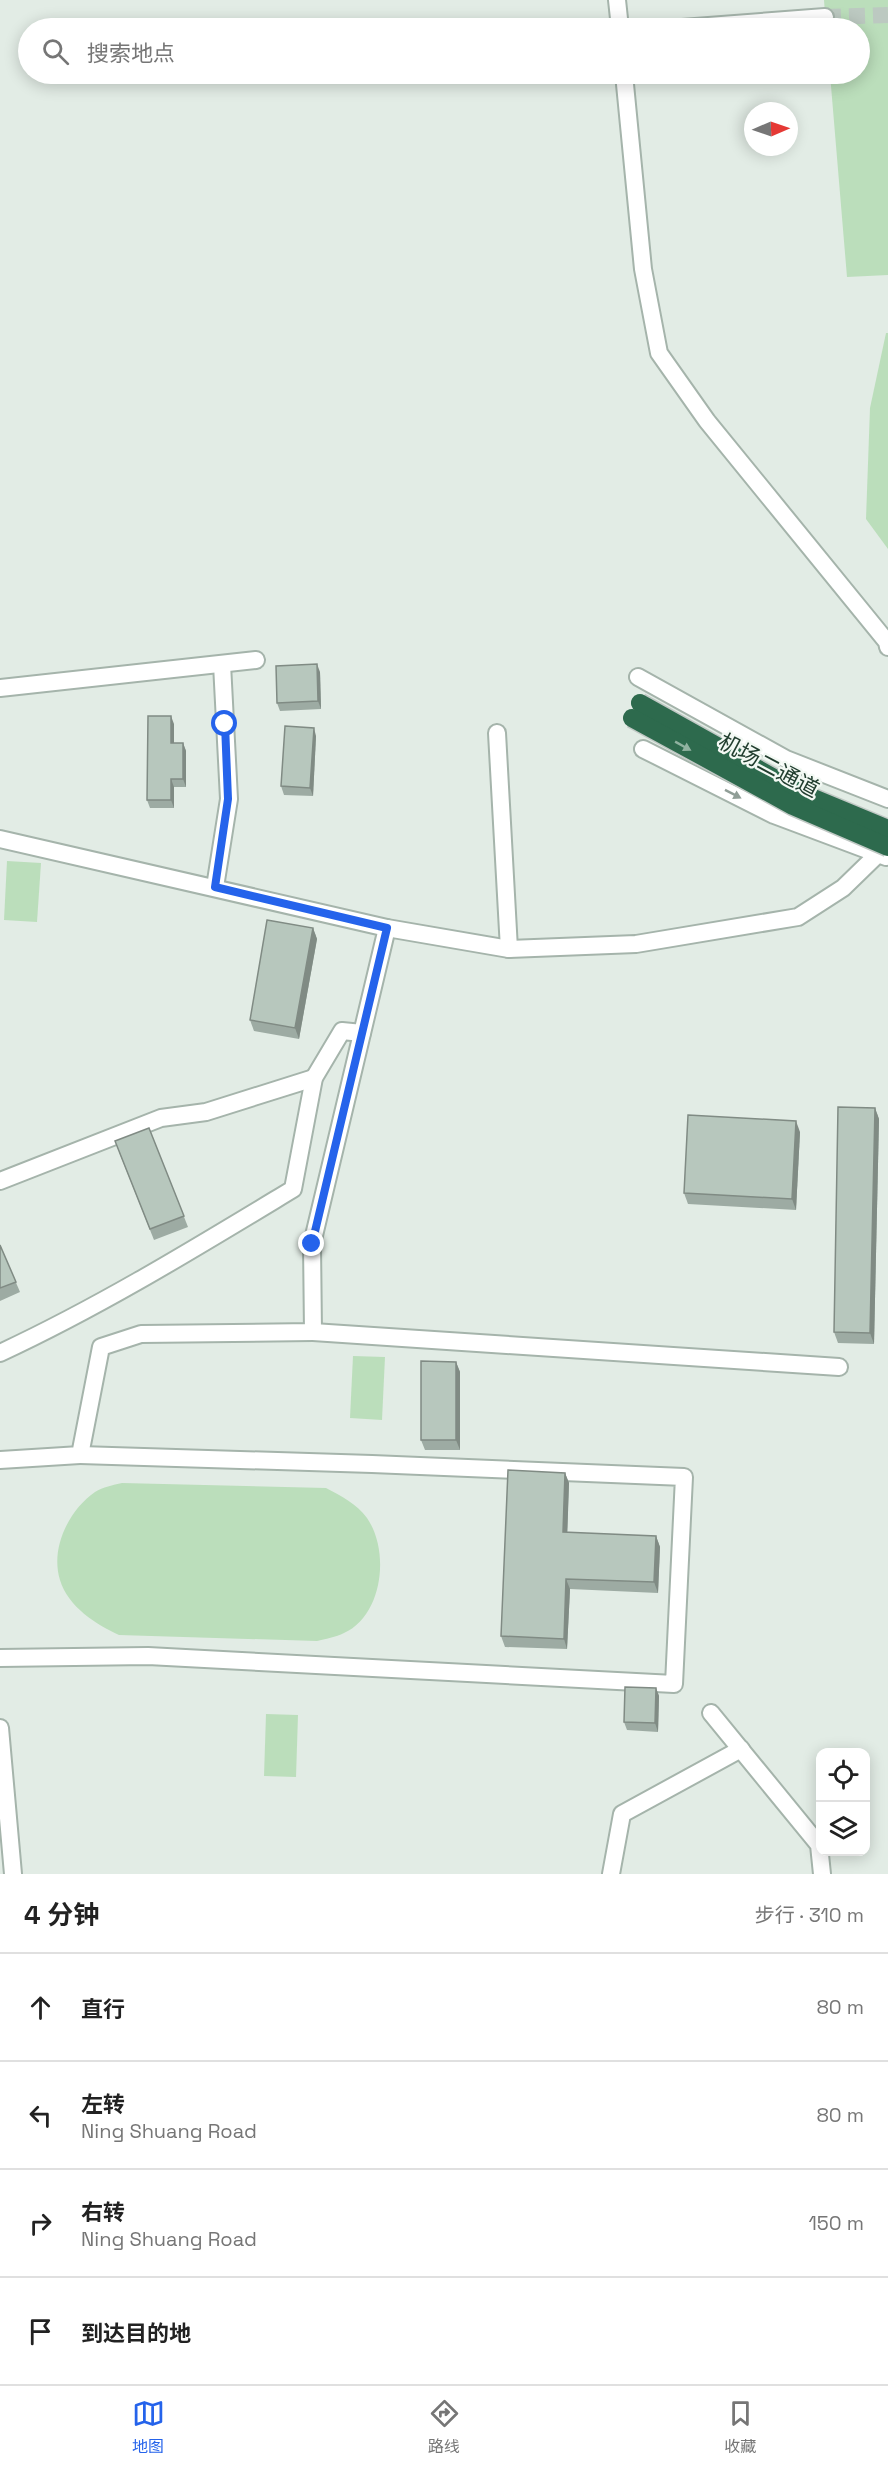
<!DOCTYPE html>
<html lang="zh">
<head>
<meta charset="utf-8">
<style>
  :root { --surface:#fff; --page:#f2f2f2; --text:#222; --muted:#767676; --line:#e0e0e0; --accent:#2563eb }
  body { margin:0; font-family:"Space Grotesk","Noto Sans SC",sans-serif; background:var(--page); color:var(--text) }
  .controls { position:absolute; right:18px; bottom:18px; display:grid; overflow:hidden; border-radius:12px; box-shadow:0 3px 15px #0003 }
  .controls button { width:54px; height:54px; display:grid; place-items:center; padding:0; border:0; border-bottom:2px solid var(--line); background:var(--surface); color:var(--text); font:30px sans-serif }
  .compass { position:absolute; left:744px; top:102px; width:54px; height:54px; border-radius:50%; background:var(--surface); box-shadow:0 3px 15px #0003; rotate:88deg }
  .stop { position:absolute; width:18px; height:18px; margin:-14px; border:4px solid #2563eb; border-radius:50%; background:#fff }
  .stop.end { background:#2563eb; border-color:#fff; box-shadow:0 2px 6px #0008 }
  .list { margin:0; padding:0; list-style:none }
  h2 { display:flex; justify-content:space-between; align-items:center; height:78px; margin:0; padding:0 24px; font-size:26px }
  h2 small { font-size:20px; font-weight:400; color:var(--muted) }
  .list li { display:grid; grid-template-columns:39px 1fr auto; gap:18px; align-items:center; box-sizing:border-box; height:108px; padding:0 24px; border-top:2px solid var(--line) }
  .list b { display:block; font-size:22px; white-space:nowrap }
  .list p { margin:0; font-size:20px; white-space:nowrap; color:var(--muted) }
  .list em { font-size:20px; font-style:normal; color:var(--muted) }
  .icon { flex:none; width:33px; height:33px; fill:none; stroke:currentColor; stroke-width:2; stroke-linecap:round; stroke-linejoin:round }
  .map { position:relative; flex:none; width:888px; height:1874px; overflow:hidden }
  .search { position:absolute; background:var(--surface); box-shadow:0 3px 15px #0003; left:18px; right:18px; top:18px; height:66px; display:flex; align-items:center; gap:15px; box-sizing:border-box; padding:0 21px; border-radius:33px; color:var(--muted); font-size:22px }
  .sheet { height:510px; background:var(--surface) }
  nav { display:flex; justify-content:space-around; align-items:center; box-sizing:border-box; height:84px; border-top:2px solid var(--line); background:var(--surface); font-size:16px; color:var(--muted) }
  nav a { display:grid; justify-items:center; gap:3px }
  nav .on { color:var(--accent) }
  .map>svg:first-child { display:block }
</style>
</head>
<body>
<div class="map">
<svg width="888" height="1874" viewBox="0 0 888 1874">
  <rect width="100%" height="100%" fill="#e2ece5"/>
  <!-- green -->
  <g fill="#bbdebb">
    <polygon points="824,0 888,0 888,275 847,277 830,74 860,74 860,28 826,28"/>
    <polygon points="886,333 888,333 888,549 866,519 870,408"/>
    <polygon points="7,861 41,863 37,922 4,920"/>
    <polygon points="353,1356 385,1357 382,1420 350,1418"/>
    <path d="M122 1483 326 1488C341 1496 357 1504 367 1518 390 1551 383 1615 344 1633 336 1637 325 1639 317 1641L119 1635C97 1625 68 1607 60 1580 50 1548 69 1510 95 1492 103 1487 113 1485 122 1483Z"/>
    <polygon points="266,1714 298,1715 296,1777 264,1776"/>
  </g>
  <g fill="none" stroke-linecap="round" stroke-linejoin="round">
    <!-- minor-tunnel -->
    <polyline stroke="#bcc9c1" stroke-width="16" stroke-dasharray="16 8" stroke-linecap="butt" points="825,17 888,15"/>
    <!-- minor casing -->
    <g stroke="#a5b4ab" stroke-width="20">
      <g id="minor">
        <polyline points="617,0 620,28"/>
        <polyline points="682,28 825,17"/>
        <polyline points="624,74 643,269 659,353 707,421 887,642 888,647"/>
        <polyline points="638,677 786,759 888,799"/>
        <polyline points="0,688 256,660"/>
        <polyline points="497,733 509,949"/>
        <polyline points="643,749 774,815 886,857"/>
        <polyline points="0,839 387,928 312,1244 313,1332 141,1334 101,1347 80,1455 0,1460"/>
        <polyline points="215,887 229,799 222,664"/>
        <polyline points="387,928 509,949 636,944 798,917 843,888 878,854 886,832"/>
        <polyline points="0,1181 161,1118 206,1112 314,1078"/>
        <polyline points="313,1332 839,1367"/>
        <path d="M0 1353C101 1306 197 1247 293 1189L314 1078 342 1031 362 1033"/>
        <polyline points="0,1658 148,1656 674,1684 684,1477 372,1464 80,1455"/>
        <polyline points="711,1713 819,1845 822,1874"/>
        <polyline points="0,1728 13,1874"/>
        <polyline points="611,1874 622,1814 741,1749"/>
      </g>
    </g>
    <!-- minor -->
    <use href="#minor" stroke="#fff" stroke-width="16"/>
    <!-- highway-bridge casing -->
    <g stroke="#c1c9c5" stroke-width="21" stroke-linecap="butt">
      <g id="highway-bridge">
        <polyline points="640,703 799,792 888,829"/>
        <polyline points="632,718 793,806 888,847"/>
      </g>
    </g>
    <!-- highway-bridge -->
    <use href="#highway-bridge" stroke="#2d6a4d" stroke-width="18"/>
  </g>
  <!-- wall -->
  <g fill="#9daba3">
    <polygon points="320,672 321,709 280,711 277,703"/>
    <polygon points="174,724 174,743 183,743 186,751 186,787 174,787 174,808 150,808 147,800"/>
    <polygon points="316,736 313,796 284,795 281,786"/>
    <polygon points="313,928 317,939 299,1039 254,1031 250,1020"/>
    <polygon points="875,1108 879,1119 874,1344 838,1343 834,1332"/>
    <polygon points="149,1128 188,1227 154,1240 119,1152"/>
    <polygon points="800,1132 796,1210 688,1204 684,1193"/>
    <polygon points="0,1245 20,1292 0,1301"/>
    <polygon points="456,1362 460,1372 460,1450 425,1450 421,1440"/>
    <polygon points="565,1473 569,1483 567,1533 656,1536 660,1547 658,1593 570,1589 567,1649 505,1647 501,1636"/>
    <polygon points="656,1688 659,1696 658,1732 627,1730 624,1722"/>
  </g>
  <!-- shaded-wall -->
  <g fill="#808b84">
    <polygon points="317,664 320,672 321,709 318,701"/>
    <polygon points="171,716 174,724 174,751 171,743"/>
    <polygon points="314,728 316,736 313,796 310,788"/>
    <polygon points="183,743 186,751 186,787 183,779"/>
    <polygon points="171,779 174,787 174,808 171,800"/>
    <polygon points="313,928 317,939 299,1039 295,1028"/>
    <polygon points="875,1108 879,1119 874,1344 870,1333"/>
    <polygon points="796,1121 800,1132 796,1210 792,1199"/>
    <polygon points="456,1362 460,1372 460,1450 456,1440"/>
    <polygon points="565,1473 569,1483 567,1543 563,1532"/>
    <polygon points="656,1536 660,1547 658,1593 654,1582"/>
    <polygon points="566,1579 570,1589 567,1649 564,1639"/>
    <polygon points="656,1688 659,1696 658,1732 655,1723"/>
  </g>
  <!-- building -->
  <g fill="#b7c7bd" stroke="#808b84" stroke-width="1.5">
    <polygon points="317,664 318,701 277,703 276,666"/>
    <polygon points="148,716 171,716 171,743 183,743 183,779 171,779 171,800 147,800"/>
    <polygon points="285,726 314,728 310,788 281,786"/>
    <polygon points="267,920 313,928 295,1028 250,1020"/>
    <polygon points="838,1107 875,1108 870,1333 834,1332"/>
    <polygon points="688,1115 796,1121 792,1199 684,1193"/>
    <polygon points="149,1128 184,1216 150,1229 115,1141"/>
    <polygon points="0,1245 16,1282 0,1288"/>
    <polygon points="421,1361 456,1362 456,1440 421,1440"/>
    <polygon points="508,1470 565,1473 563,1532 656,1536 654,1582 566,1579 564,1639 501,1636"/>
    <polygon points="625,1687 656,1688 655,1723 624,1722"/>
  </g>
  <!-- one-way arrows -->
  <defs><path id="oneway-solid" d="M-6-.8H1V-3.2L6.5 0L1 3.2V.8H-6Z" transform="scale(1.5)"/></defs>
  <use fill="#90b2a0" href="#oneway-solid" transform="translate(683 746) rotate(29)"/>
  <use fill="#909e97" href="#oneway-solid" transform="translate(733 794) rotate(27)"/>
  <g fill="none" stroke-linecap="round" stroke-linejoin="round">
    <!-- route -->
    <polyline stroke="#2563eb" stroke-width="8" points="225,724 228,799 215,887 387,928 312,1244"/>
  </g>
  <g text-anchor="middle" stroke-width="4.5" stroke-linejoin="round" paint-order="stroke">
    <!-- street labels -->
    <g font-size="22" fill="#223e2f" stroke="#f3f9f4">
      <text transform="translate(769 765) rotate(28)" y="8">机场二通道</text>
    </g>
  </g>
</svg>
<div class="controls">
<button><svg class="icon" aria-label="locate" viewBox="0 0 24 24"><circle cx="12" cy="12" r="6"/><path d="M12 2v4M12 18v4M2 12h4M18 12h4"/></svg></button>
<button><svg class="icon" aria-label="layers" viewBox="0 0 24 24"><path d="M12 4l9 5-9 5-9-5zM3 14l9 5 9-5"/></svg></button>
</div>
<svg class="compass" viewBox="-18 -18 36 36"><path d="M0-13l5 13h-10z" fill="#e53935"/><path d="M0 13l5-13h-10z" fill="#767676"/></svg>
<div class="stop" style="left:225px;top:724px"></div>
<div class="stop end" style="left:312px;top:1244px"></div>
<div class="search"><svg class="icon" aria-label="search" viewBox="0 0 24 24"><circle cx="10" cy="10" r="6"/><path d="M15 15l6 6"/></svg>搜索地点</div>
</div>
<section class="sheet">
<h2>4 分钟<small>步行 · 310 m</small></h2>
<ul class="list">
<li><svg class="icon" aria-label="ahead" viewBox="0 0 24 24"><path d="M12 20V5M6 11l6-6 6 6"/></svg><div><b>直行</b></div><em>80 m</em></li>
<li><svg class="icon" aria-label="left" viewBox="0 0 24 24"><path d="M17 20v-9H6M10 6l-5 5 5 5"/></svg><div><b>左转</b><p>Ning Shuang Road</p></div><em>80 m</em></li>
<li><svg class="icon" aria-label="right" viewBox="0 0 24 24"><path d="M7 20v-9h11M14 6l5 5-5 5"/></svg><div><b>右转</b><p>Ning Shuang Road</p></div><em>150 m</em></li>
<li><svg class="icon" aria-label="arrive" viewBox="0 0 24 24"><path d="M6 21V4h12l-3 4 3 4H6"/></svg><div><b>到达目的地</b></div></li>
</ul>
</section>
<nav>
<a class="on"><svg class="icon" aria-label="map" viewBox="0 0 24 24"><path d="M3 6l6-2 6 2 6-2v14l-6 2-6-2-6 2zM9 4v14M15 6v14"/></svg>地图</a>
<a><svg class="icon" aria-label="directions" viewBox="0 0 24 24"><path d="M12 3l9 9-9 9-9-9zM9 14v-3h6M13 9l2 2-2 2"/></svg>路线</a>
<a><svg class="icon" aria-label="saved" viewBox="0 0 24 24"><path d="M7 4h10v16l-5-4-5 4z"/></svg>收藏</a>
</nav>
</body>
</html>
